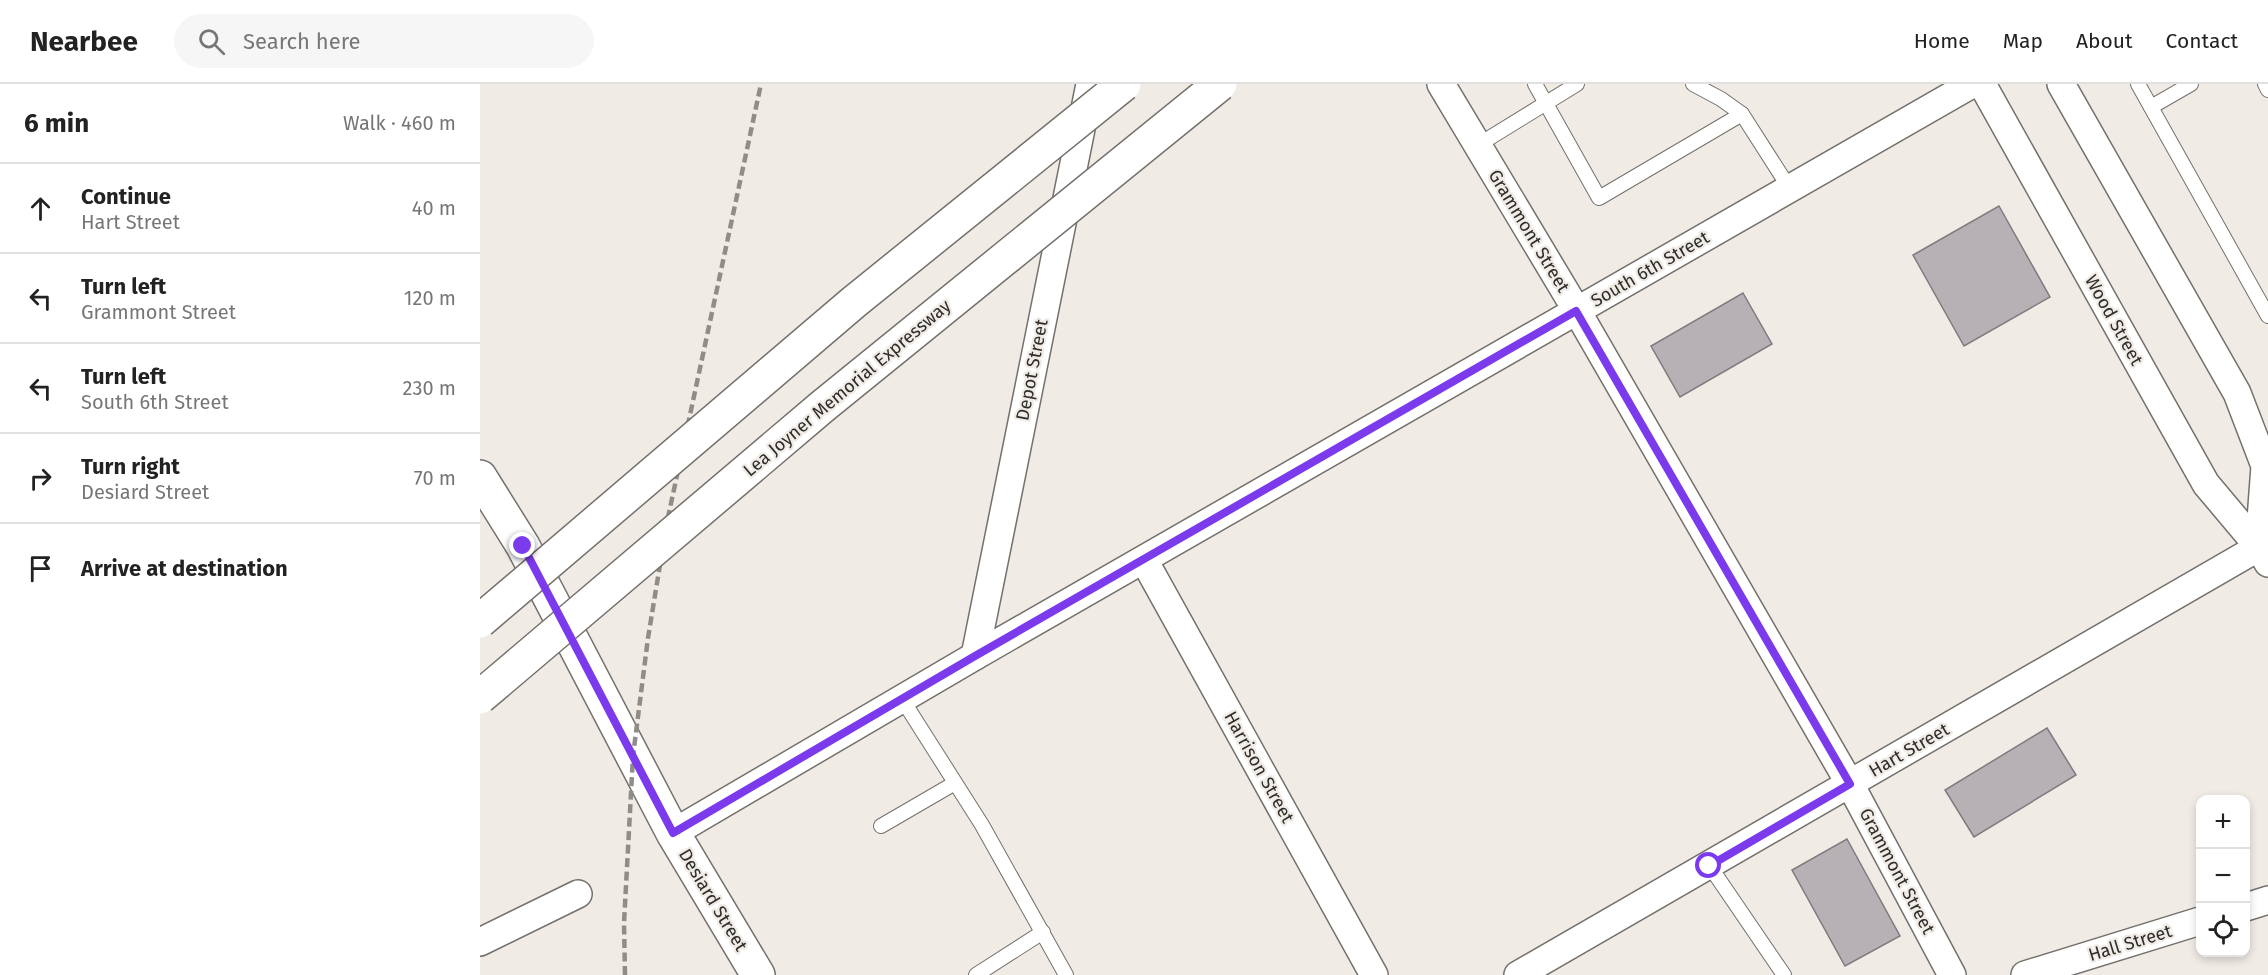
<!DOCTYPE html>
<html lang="en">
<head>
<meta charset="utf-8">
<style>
  :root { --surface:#fff; --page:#f6f6f6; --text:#222; --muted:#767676; --line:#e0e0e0 }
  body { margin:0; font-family:"Fira Sans",sans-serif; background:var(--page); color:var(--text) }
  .controls { position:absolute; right:18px; bottom:18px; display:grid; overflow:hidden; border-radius:12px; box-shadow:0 3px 9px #0003 }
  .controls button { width:54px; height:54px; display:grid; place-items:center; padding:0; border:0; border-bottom:2px solid var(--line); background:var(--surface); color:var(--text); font:30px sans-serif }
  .stop { position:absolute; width:18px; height:18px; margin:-14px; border:4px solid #7c3aed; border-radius:50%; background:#fff }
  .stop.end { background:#7c3aed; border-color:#fff; box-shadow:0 2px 6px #0008 }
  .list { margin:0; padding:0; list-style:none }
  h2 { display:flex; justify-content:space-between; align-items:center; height:78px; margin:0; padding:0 24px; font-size:26px }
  h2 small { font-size:20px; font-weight:400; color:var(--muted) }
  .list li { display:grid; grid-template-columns:39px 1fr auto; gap:18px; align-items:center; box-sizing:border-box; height:90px; padding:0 24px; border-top:2px solid var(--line) }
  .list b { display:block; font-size:22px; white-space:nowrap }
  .list p { margin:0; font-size:20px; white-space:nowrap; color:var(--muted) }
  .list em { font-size:20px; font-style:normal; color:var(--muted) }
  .icon { flex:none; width:33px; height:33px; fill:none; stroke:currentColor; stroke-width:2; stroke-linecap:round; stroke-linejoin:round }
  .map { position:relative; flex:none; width:1788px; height:891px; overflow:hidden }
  header { display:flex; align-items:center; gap:36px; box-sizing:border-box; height:84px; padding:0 30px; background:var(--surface); border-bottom:2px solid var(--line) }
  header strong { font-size:28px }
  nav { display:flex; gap:33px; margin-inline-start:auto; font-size:21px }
  .search { width:420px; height:54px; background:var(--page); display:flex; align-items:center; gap:15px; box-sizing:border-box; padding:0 21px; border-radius:33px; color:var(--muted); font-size:22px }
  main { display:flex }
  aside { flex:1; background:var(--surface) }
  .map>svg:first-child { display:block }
</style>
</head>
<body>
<header>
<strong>Nearbee</strong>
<div class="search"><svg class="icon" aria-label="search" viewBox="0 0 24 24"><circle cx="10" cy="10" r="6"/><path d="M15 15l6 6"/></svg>Search here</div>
<nav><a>Home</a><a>Map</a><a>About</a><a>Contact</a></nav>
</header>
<main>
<aside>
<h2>6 min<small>Walk · 460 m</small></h2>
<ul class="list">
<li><svg class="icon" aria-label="ahead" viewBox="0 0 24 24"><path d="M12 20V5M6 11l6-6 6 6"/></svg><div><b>Continue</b><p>Hart Street</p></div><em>40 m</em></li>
<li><svg class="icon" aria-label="left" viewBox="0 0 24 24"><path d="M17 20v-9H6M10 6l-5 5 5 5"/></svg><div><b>Turn left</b><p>Grammont Street</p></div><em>120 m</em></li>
<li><svg class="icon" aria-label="left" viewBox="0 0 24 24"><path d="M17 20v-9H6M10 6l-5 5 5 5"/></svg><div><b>Turn left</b><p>South 6th Street</p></div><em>230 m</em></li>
<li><svg class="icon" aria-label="right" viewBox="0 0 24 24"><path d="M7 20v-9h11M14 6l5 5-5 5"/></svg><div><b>Turn right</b><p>Desiard Street</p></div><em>70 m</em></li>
<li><svg class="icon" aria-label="arrive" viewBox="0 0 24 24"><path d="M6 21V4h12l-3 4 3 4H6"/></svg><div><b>Arrive at destination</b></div></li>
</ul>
</aside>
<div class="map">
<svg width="1788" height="891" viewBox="0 0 1788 891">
  <rect width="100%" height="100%" fill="#f0ebe5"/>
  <!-- building -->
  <g fill="#b7b0b4" stroke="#807a7e" stroke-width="1.5">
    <polygon points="1519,122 1570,213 1484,262 1433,171"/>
    <polygon points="1263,209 1292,260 1200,313 1171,262"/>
    <polygon points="1567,644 1596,691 1494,753 1465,706"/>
    <polygon points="1367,755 1420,852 1365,882 1312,786"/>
  </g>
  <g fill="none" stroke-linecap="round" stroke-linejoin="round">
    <!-- lane casing -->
    <g stroke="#74706b" stroke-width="16">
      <g id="lane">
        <polyline points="1055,0 1119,114 1262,30"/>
        <polyline points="1213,0 1241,15 1262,30 1310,105"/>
        <polyline points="1658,0 1788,232"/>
        <polyline points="1785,0 1788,6"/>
        <polyline points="1671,23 1711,0"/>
        <polyline points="998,61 1097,0"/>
        <polyline points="422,615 502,741 586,891"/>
        <polyline points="401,742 475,699"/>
        <polyline points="1229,781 1304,891"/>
        <polyline points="496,891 563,848"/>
      </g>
    </g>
    <!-- street casing -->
    <g stroke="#74706b" stroke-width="30">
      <g id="street">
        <polyline points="961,0 1097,227 1370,700 1472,891"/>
        <polyline points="1502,0 1726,400 1779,463 1788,479"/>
        <polyline points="1581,0 1757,309 1785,382 1779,463"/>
        <polyline points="664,476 894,891"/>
        <polyline points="495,572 610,0"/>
        <polyline points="193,749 495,572 1492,0"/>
        <polyline points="1766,823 1788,816"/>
        <polyline points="0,858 98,810"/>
        <polyline points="1038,891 1788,458"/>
        <polyline points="1545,891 1720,837"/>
      </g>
    </g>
    <!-- secondary casing -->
    <g stroke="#74706b" stroke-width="36">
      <polyline id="secondary" points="0,393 43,462 193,749 278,891"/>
    </g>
    <!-- lane -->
    <use href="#lane" stroke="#fff" stroke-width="14"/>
    <!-- street -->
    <use href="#street" stroke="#fff" stroke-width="27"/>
    <!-- secondary -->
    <use href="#secondary" stroke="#fff" stroke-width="33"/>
    <!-- rail -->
    <polyline stroke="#908d89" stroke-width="4.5" stroke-dasharray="9 4.5" stroke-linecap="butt" points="145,891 144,839 153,672 168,554 187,438 281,0"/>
    <!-- primary-bridge casing -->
    <g stroke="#74706b" stroke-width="36" stroke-linecap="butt">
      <g id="primary-bridge">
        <polyline points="0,537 374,218 644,0"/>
        <polyline points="0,613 343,322 740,0"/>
      </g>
    </g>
    <!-- primary-bridge -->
    <use href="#primary-bridge" stroke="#fff" stroke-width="33"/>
  </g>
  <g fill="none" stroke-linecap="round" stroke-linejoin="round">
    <!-- route -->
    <polyline stroke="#7c3aed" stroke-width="8" points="43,462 193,749 495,572 1096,227 1370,700 1229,782"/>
  </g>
  <g text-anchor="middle" stroke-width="4.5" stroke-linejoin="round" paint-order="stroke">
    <!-- street labels -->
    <g font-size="18" fill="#2e2d2b" stroke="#f0ebe5">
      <text transform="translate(1049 147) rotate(59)" y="6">Grammont Street</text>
      <text transform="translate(1170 185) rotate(-30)" y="6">South 6th Street</text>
      <text transform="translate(1634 236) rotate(61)" y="6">Wood Street</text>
      <text transform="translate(552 286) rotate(-79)" y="6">Depot Street</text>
      <text transform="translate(367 304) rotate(-40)" y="6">Lea Joyner Memorial Expressway</text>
      <text transform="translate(1429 666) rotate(-30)" y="6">Hart Street</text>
      <text transform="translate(779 683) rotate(61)" y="6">Harrison Street</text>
      <text transform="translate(1417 787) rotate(62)" y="6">Grammont Street</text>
      <text transform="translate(233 816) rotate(59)" y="6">Desiard Street</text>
      <text transform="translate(1650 859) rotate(-17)" y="6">Hall Street</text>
    </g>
  </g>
</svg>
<div class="controls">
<button>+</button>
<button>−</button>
<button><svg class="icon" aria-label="locate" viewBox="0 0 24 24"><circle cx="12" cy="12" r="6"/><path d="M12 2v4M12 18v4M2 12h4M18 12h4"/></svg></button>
</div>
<div class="stop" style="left:1229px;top:782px"></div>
<div class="stop end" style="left:43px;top:462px"></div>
</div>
</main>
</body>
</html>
